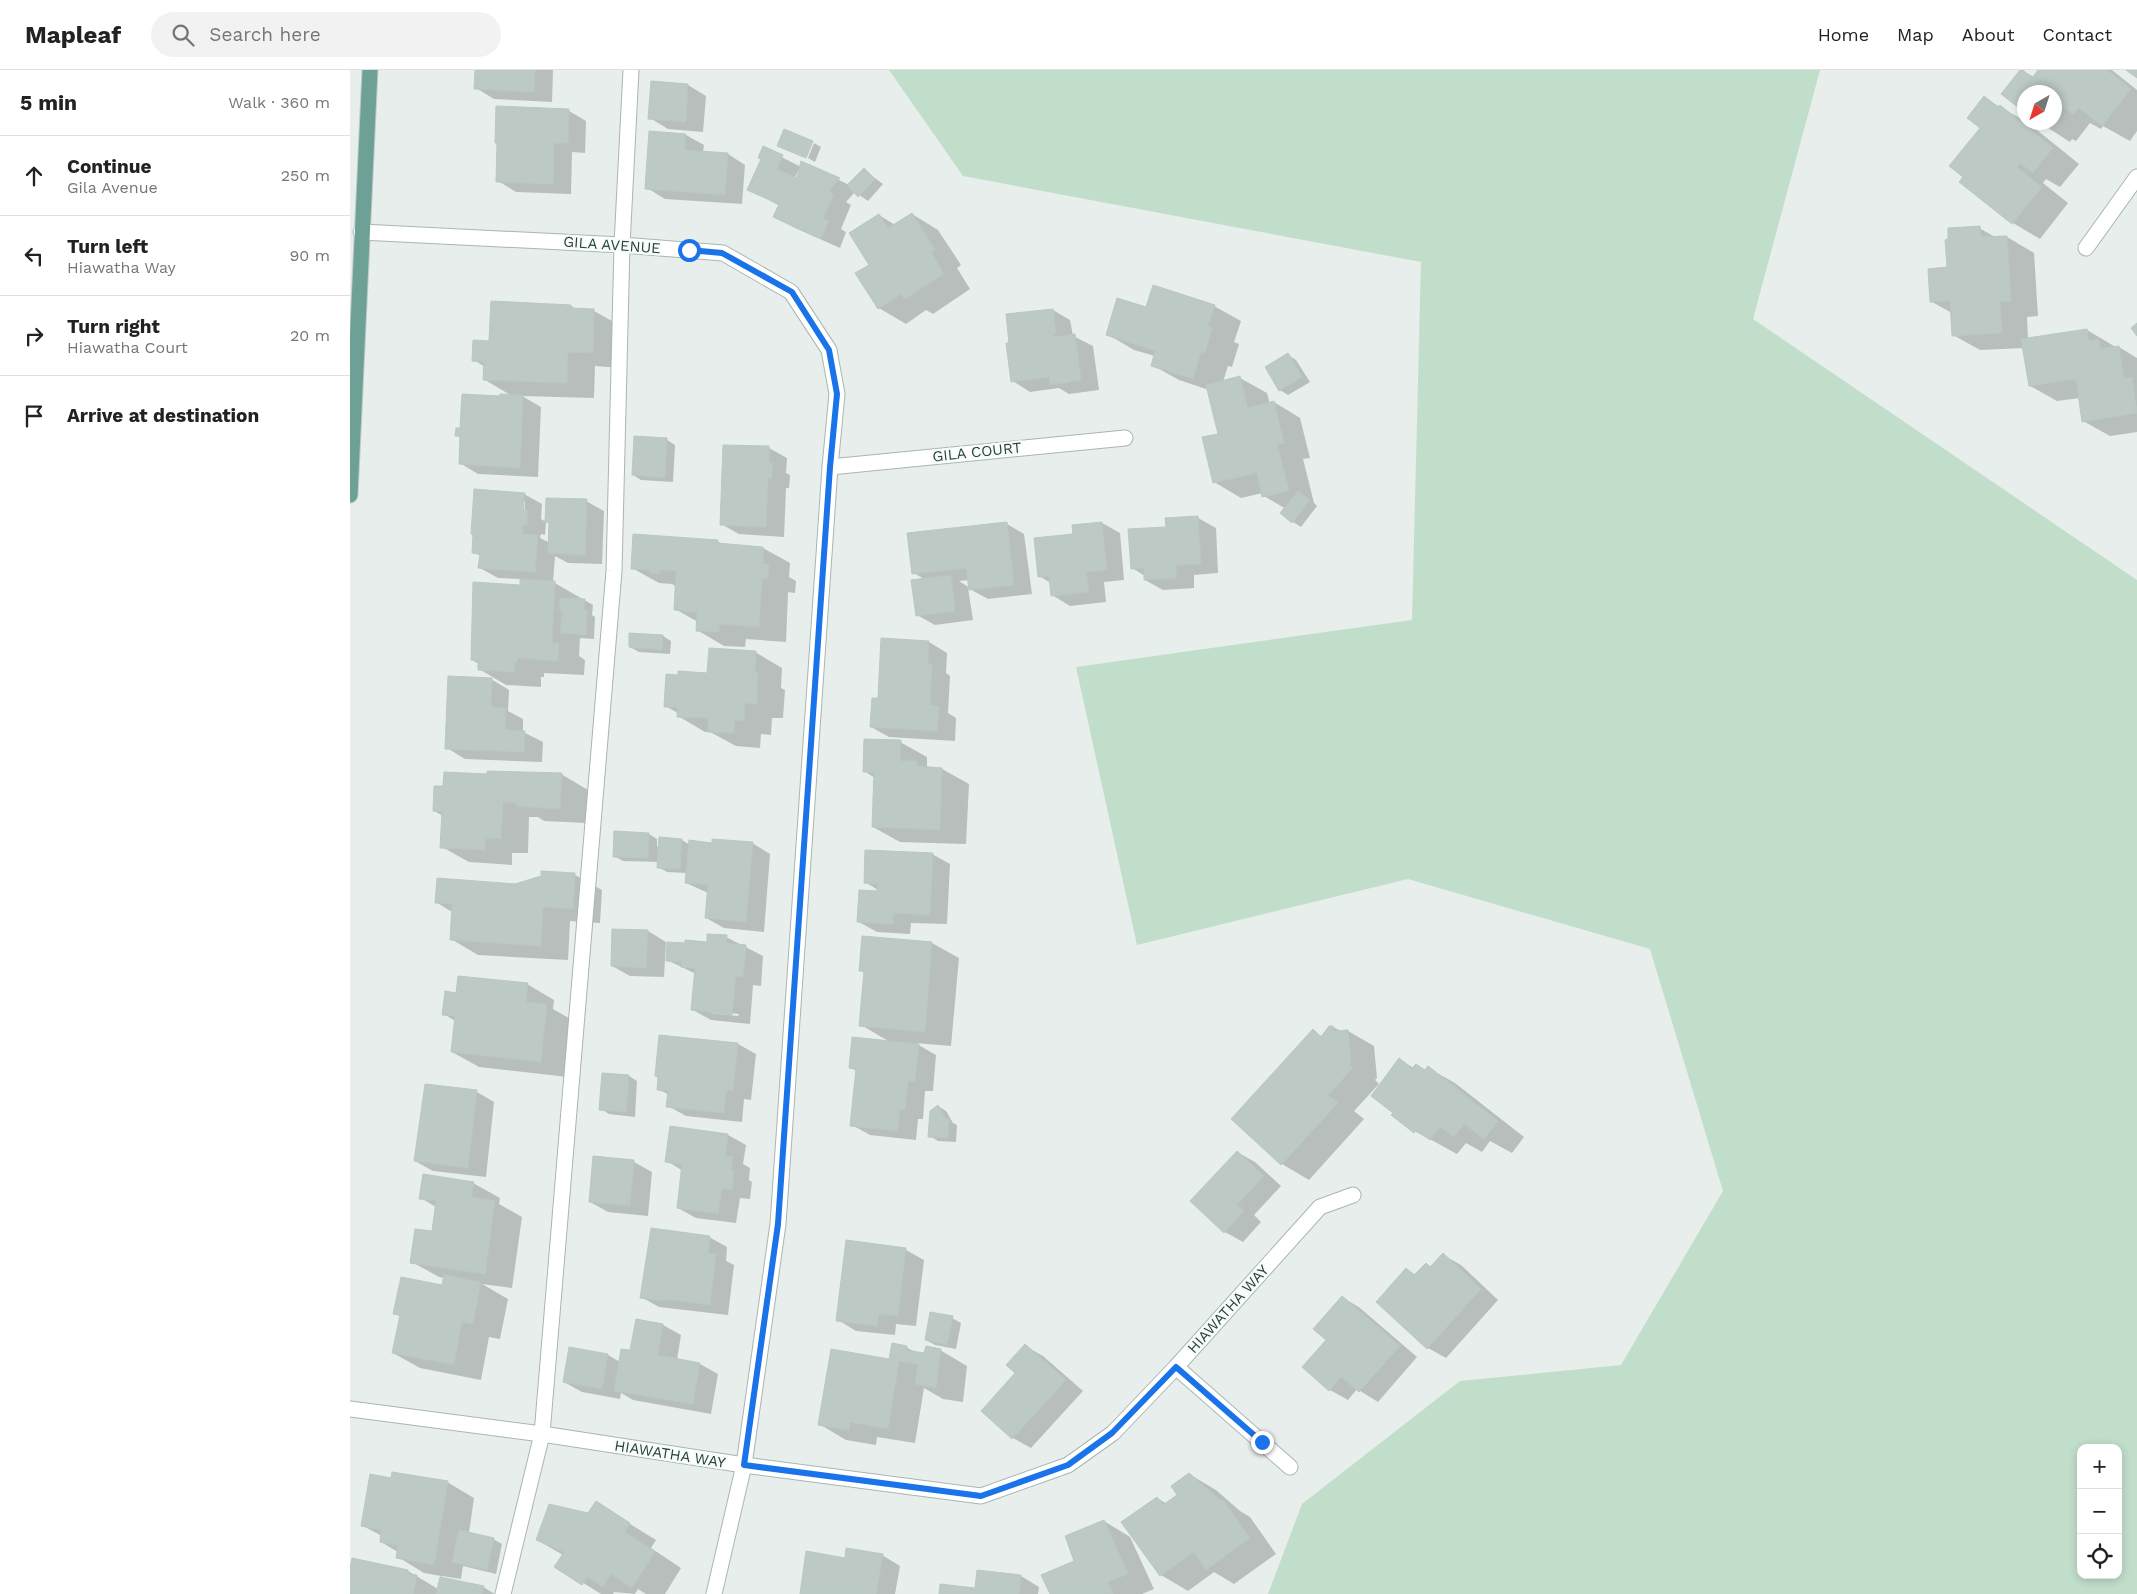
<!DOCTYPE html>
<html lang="en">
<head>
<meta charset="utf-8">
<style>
  :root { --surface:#fff; --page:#f2f2f2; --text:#222; --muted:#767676; --line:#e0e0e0 }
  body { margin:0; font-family:"Work Sans",sans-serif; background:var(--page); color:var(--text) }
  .controls { position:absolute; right:15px; bottom:15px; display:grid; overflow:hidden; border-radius:10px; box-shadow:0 2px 8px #0003 }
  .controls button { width:45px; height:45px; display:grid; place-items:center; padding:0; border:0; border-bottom:1px solid var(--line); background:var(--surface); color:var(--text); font:25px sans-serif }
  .compass { position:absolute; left:1667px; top:15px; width:45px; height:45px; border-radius:50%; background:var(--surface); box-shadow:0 2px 8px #0003; rotate:219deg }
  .stop { position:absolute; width:15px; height:15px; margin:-11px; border:4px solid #1a73e8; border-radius:50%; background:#fff }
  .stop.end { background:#1a73e8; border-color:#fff; box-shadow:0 1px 5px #0008 }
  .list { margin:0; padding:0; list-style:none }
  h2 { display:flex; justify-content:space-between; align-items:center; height:65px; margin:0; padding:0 20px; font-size:21px }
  h2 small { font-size:16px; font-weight:400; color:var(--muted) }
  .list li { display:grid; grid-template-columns:32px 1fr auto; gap:15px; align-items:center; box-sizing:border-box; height:80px; padding:0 20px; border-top:1px solid var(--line) }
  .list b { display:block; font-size:19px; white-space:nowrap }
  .list p { margin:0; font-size:16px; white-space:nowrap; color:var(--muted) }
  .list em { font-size:16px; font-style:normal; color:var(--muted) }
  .icon { flex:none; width:28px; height:28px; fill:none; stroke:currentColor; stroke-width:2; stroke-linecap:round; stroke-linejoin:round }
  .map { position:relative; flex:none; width:1787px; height:1524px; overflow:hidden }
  header { display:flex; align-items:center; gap:30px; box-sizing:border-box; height:70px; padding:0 25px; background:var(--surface); border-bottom:1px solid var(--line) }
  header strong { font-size:24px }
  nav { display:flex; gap:28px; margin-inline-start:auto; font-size:18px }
  .search { width:350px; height:45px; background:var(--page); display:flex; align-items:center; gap:12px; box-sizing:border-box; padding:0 18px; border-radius:28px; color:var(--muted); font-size:19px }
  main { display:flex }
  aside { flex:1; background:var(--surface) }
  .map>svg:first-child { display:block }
</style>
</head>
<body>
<header>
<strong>Mapleaf</strong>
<div class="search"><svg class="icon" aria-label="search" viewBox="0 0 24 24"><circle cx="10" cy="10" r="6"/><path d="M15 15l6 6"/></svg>Search here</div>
<nav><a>Home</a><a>Map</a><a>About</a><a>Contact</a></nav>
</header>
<main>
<aside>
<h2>5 min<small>Walk · 360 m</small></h2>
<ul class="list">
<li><svg class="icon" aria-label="ahead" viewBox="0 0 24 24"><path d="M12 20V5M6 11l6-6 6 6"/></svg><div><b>Continue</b><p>Gila Avenue</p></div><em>250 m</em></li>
<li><svg class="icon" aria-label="left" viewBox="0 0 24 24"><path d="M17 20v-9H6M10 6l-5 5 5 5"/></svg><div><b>Turn left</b><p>Hiawatha Way</p></div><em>90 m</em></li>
<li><svg class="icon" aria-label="right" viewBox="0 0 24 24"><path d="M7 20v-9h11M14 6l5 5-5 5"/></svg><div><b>Turn right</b><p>Hiawatha Court</p></div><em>20 m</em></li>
<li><svg class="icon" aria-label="arrive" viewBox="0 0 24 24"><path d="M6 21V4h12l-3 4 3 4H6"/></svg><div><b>Arrive at destination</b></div></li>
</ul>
</aside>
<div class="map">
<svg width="1787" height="1524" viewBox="0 0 1787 1524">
  <rect width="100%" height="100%" fill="#e7eeeb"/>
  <!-- green -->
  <path fill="#c1deca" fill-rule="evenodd" d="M539 0H1470L1403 249 1787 510V1524H918L952 1434 1110 1311 1271 1295 1373 1121 1300 879 1058 809 787 875 726 597 1062 550 1071 192 613 106ZM1731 1378H1768V1505H1731Z"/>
  <!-- shadow -->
  <g fill="#0003" fill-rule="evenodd">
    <polygon points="127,0 203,0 202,32 144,29 126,18"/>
    <polygon points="1671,0 1684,7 1690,0 1762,0 1787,20 1787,61 1780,71 1753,56 1751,59 1740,53 1726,71 1722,69 1720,72 1689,52 1704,52 1704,22 1674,22 1674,41 1653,24"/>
    <polygon points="302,13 338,15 356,26 353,62 318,59 300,48"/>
    <polygon points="1634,28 1677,52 1729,94 1710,117 1696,109 1693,113 1718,133 1690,169 1663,153 1611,112 1615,107 1632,58"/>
    <polygon points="219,41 236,51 235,83 222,82 221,124 166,122 148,111"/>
    <polygon points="300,62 336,65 354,75 353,82 378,84 395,95 392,134 315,129 297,118"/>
    <polygon points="464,73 471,77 465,92 458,88"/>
    <path d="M414 78 451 97 452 92 499 115 514 100 533 114 518 131 505 122 496 132 501 135 491 159 496 162 490 178 443 157 425 147 430 136 398 119 412 89ZM449 99 448 109 445 108Z"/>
    <polygon points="562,144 588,160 611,195 607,198 620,219 583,244 576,240 556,254 529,238 521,195 529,145 545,155"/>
    <polygon points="1629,158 1647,168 1657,167 1684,183 1688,246 1677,247 1678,269 1737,260 1764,276 1764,278 1769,277 1787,288 1787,362 1760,366 1733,351 1730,328 1707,331 1680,316 1674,278 1630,280 1603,265 1602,243 1582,232 1599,199"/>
    <polygon points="221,236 228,240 244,241 271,256 269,298 245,296 244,328 172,326 191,337 188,407 128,404 110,393 111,368 106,365 150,328 162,326 135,310 135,297 124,290 140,272"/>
    <polygon points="864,236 891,251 884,272 889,274 882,297 878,296 873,312 890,308 917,323 920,334 924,332 950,348 960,388 953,389 964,433 967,436 951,457 943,452 936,439 914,426 913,423 891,428 864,412 870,365 859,320 829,310 802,295 805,286 784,280 757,264 797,239"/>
    <polygon points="703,240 720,250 723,266 743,276 749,320 719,324 709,318 680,322 663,311"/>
    <polygon points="938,285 946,290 960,312 938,325 930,320"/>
    <polygon points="317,370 325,375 323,412 291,410 283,405"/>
    <polygon points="419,378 437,388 436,403 440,405 439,418 436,418 434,467 389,464 371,454"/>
    <path d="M174 424 192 434 191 449 196 452 195 465 191 464 190 468 200 473V454L196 451 236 431 254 441 252 494 218 493 205 486 203 512 243 535 242 545 245 547 244 569 230 568 229 586 235 590 234 605 194 603V607H191V617L156 615 129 599V594L122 590 171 516V509L148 508 130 498 131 486 123 482ZM173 431H175L174 447 172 446Z"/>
    <polygon points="848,448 866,458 868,503 844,505 844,518 813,520 795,510 795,506 782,498 818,458"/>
    <polygon points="752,453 770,463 774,510 754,512 756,532 720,536 702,525 701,513 689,506 724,465"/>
    <path d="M657 454 674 464 682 524 638 529 618 518 623 550 585 555 567 545 574 509 564 503ZM619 510 620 518 609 511Z"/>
    <polygon points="367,471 374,475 413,478 440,493 439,507 446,511 445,523 438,522 436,572 396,569 395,577 374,576 347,560 348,552 325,539 326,517 322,514 309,513 282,498"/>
    <polygon points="313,566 321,571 320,584 289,582 280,577"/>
    <polygon points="532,570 579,572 597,583 596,603 600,606 598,643 606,648 605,671 539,667 521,657 529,629"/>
    <polygon points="405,582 432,598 431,618 435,620 433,648 422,648 421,665 411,664 410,678 386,676 360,662 355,662 328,646 328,643 315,636 329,606 359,604"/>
    <polygon points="141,609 159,620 158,641 173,649 173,662 193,672 192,692 115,689 97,678"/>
    <polygon points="550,672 577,687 577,698 592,699 619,714 616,774 550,772 523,757 525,708 514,701"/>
    <polygon points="211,704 238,720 236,753 194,751 188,747 179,747 178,783 162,783 162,795 119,792 92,777 93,746 84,741 94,717 138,706"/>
    <polygon points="299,764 307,769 307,777 332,770 340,775 402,773 420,784 414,862 374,858 356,848 358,823 336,813 337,803 317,802 308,797 308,792 273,791 264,786"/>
    <polygon points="582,784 600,794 597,854 561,853 560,864 527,862 509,852 528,822 528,820 515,812"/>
    <polygon points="192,803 225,805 252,820 250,853 220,851 218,890 128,885 101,869 102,842 86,832 165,816 192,807"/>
    <polygon points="298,861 316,872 314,907 280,906 262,896"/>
    <path d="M376 867 413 886 411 916 403 915 400 954 361 950 343 940 346 904 317 890ZM360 941 389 944 388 946 360 943Z"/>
    <polygon points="582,873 609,888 601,976 565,973 586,985 583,1021 575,1021 573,1049 568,1049 566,1070 520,1065 502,1055 507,1001 500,998 540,972 511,955 515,903 510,900"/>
    <polygon points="177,914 204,930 203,939 224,951 218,1007 129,997 102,982 105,951 94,944 107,924"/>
    <polygon points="983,957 991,961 998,961 1024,976 1027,1008 1025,1010 1029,1014 1004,1041 1014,1049 959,1110 932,1094 963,961 973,967"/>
    <polygon points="388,974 406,984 401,1030 394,1029 392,1052 336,1046 318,1036 319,1025 308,1019"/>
    <polygon points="1049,990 1064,998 1076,1001 1078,998 1105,1013 1174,1067 1162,1083 1140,1071 1132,1082 1116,1073 1107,1084 1065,1061"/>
    <polygon points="279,1006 287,1011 285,1047 259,1044 251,1039"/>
    <polygon points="127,1022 144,1032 136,1107 83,1101 65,1091"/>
    <polygon points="588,1036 596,1041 603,1053 607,1055 606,1072 588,1071 580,1066"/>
    <polygon points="378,1065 396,1075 393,1094 400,1098 399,1110 402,1112 400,1129 390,1128 386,1153 346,1148 328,1138 333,1101 317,1091"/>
    <polygon points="887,1082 905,1092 931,1116 904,1145 911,1152 893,1172 875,1162"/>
    <polygon points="284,1092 302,1102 298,1146 258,1142 240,1132"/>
    <polygon points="123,1113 150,1128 149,1134 172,1147 162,1218 132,1214 158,1229 150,1269 139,1267 131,1310 70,1298 43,1283 51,1247 45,1244 93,1216 94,1208 89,1207 62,1192 83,1162 86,1137 71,1128"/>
    <polygon points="359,1167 377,1177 376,1191 384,1195 378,1245 309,1237 291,1227"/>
    <polygon points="497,1171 556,1180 574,1190 566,1256 546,1254 545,1265 506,1261 488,1250"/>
    <polygon points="1093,1185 1111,1195 1148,1230 1096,1288 1078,1278 1056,1199 1066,1205 1076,1194 1082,1197"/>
    <polygon points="992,1227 1010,1238 1067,1287 1028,1332 1007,1319 998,1330 980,1320 954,1297 978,1270"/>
    <polygon points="602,1248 611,1253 606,1279 585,1275 576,1270"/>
    <polygon points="287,1250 313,1255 331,1265 327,1290 350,1294 368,1304 361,1344 283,1330 271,1323 270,1329 232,1322 214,1312 258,1285 270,1292 281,1282"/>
    <polygon points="675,1276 693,1286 733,1321 681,1378 663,1368 633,1341 667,1303"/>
    <polygon points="556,1277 567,1283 575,1285 590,1280 617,1296 613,1332 593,1329 574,1318 565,1373 527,1367 526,1375 496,1370 469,1354"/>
    <polygon points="839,1404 866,1420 890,1441 900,1447 926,1484 884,1514 864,1502 838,1521 811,1505 773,1452 807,1428 817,1434 829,1425"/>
    <polygon points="42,1409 97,1412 124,1428 119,1463 143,1469 152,1474 146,1504 113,1496 111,1509 92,1506 91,1508 133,1517 145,1524 0,1524 0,1504 58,1501 88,1519 91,1506 74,1503 48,1487 48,1482 31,1472 32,1466 13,1456"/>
    <polygon points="246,1433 306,1470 301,1478 331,1498 315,1524 296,1524 288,1519 285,1524 264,1522 263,1524 251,1524 206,1496 213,1485 187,1470 238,1445"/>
    <polygon points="754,1451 780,1467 804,1519 792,1524 701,1524 726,1492"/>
    <polygon points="532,1485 550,1496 545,1524 451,1524 496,1489"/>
    <polygon points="628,1502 671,1506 689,1517 688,1524 590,1524 627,1519"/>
  </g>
  <!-- building -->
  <g fill="#bcc9c4" stroke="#b9c8c2">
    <polygon points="125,0 185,0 184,22 124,19"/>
    <polygon points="1670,0 1673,0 1682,8 1688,0 1757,0 1781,19 1752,56 1729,38 1723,45 1713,37 1704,49 1704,22 1674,22 1674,42 1651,24"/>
    <polygon points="1776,0 1787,0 1787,8"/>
    <polygon points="301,11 338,14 336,52 298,49"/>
    <polygon points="1634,26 1648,37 1650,35 1703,78 1683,103 1670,93 1667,97 1692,117 1662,154 1609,112 1613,107 1599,96 1630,58 1617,48"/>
    <polygon points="146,36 219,39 218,73 204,73 203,114 146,112 147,73 145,73"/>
    <polygon points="1687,52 1702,52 1698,57 1695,54 1693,57"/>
    <polygon points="434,59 463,71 456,88 427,76"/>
    <polygon points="299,61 336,64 335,80 378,83 375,125 295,119"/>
    <polygon points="413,76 433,85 427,99 447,108 451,91 490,108 479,121 484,124 473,149 479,151 471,169 423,147 429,134 397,120 411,89 408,88"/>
    <polygon points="514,98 525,109 508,127 497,115"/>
    <polygon points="562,143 585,180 581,182 594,204 555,229 551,224 528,239 505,203 519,195 499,163 529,144 538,158"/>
    <polygon points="1630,156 1631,167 1657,166 1661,231 1650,232 1652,263 1602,266 1600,231 1580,232 1578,199 1597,197 1595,170 1598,169 1598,158"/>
    <polygon points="803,215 865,235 858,256 862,258 855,283 851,282 843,309 801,296 805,281 756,265 767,228 796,237"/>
    <polygon points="141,231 221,235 221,238 244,239 243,283 218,282 217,313 133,310 134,292 122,291 123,270 139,271"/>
    <polygon points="703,239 706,263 703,264 704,267 725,264 731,310 700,315 699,307 661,312 656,273 659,273 656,244"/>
    <polygon points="1787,253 1787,266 1781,258"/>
    <polygon points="1737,259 1739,271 1749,269 1750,279 1769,276 1774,308 1782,307 1787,343 1732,352 1726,309 1679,316 1671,269"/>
    <polygon points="938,283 952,307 929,321 915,297"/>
    <polygon points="890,306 898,338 924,331 934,373 927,374 939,421 912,427 907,403 863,413 852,367 868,364 856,315"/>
    <polygon points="112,324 149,326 150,324 173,325 170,398 109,394 110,366 105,366 106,358 110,358"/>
    <polygon points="284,366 317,368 315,408 282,405"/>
    <polygon points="373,375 419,376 419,393 422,393 422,408 418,408 416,457 370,455"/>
    <polygon points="124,419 175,423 173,440 178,441 177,455 173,455 172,464 188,465 185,502 128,498 130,484 122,483 123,464 121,464"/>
    <polygon points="948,421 960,430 942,453 930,443"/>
    <polygon points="196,428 237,429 235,485 198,483 199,452 195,452"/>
    <polygon points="848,446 851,494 826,495 826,508 794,510 794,498 781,499 778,459 816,457 815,448"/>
    <polygon points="657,452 664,515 619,520 616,498 562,504 557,463"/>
    <polygon points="752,452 757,500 736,502 739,522 701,526 699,506 688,507 684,468 723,464 722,455"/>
    <polygon points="283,464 368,470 367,473 413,477 413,494 419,494 418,508 412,508 409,557 369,554 369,562 346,561 347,542 324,540 326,501 310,500 310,504 300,503 300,500 281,499"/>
    <polygon points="601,505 605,541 566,546 561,510"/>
    <polygon points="170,509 205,511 202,573 209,573 208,591 168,588 167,593 164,592 164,602 128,600 128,591 121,590 123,512 170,515"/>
    <polygon points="210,528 235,529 234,540 237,540 236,565 210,563 212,540 209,540"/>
    <polygon points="279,563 313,565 312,580 279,577"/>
    <polygon points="531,568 579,571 578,594 582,594 580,635 589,636 587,661 520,657 522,628 528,628"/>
    <polygon points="359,578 406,581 405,603 408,603 407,634 395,633 394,650 385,650 384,663 358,662 358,648 327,647 327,637 314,637 316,604 328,605 328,601 357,603"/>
    <polygon points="98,606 142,608 141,637 156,638 155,660 175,661 174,682 95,679"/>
    <polygon points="514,669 551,670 550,691 567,691 567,696 592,698 590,760 522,757 524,702 513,702"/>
    <polygon points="137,701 212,703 210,739 166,736 166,733 153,732 151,769 136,768 135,780 90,778 92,742 83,741 84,716 93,716 94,702 137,704"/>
    <polygon points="264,761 299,763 298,788 263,787"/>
    <polygon points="309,767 332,769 330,799 307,798"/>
    <polygon points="362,769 403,772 396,852 355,848 358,815 335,813 339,770 362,773"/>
    <polygon points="515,780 583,783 580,845 543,843 543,854 507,852 509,820 527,821 528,814 514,813"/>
    <polygon points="191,801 225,803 223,839 193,837 191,876 100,870 102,834 85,833 87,808 165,814 191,806"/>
    <polygon points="262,859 298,860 296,898 261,896"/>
    <polygon points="357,864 377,865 376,873 396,875 393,907 386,906 382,945 341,940 345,898 331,897 332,892 316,891 317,872 335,873 335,870 357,872"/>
    <polygon points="512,866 582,872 575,962 509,956 514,901 509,901"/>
    <polygon points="108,906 178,913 176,932 197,934 191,992 101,982 105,946 92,945 95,921 106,923"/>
    <polygon points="979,956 983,956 983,961 998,960 1001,993 999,994 1003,998 978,1025 988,1033 931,1095 881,1049 963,959 971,967"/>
    <polygon points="309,965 388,973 383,1021 376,1020 374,1043 316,1037 318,1021 307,1020 308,1007 305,1006"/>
    <polygon points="502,967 569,974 565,1011 558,1011 555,1040 550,1039 548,1061 500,1056 506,999 499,998"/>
    <polygon points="1049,988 1062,998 1066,994 1075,1000 1078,996 1148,1051 1134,1069 1114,1054 1104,1067 1090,1057 1080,1070 1071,1064 1065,1061 1064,1063 1041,1045 1043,1043 1021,1026"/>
    <polygon points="252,1003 279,1005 276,1042 249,1040"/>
    <polygon points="75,1014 127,1020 118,1098 64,1091"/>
    <polygon points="588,1035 596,1049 599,1049 598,1068 578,1067 580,1041"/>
    <polygon points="320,1056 378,1064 375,1086 383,1087 381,1100 384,1101 382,1120 372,1118 368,1144 327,1138 332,1094 315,1092"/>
    <polygon points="887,1081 914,1106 887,1135 894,1141 874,1163 840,1131"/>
    <polygon points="243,1086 284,1090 280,1136 239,1132"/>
    <polygon points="73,1104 124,1112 121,1127 145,1131 135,1204 60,1193 65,1159 82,1161 86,1131 69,1129"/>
    <polygon points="301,1158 360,1166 358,1183 366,1184 360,1235 315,1229 315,1231 290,1228"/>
    <polygon points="496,1170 556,1178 548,1246 529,1244 527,1256 486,1251"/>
    <polygon points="1093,1183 1131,1219 1077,1279 1026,1232 1056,1198 1064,1205 1076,1193 1080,1197"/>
    <polygon points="94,1205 131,1212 123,1254 112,1252 104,1295 42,1283 50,1245 43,1244 51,1207 92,1215"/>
    <polygon points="992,1226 1050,1276 1009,1322 991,1307 979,1321 952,1297 976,1270 963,1259"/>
    <polygon points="580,1242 603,1246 597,1275 575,1270"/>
    <polygon points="286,1249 313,1254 308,1285 350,1293 343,1334 264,1321 271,1279 280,1280"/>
    <polygon points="542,1273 557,1276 556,1280 574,1283 576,1276 591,1279 586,1318 565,1314 568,1294 549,1291 538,1359 500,1352 499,1360 468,1355 481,1279 539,1289"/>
    <polygon points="675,1274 716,1310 662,1369 631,1341 665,1303 656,1295"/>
    <polygon points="219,1277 258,1284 252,1319 213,1312"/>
    <polygon points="42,1402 98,1411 84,1495 46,1488 48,1476 30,1472 31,1460 11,1456 20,1404 41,1408"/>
    <polygon points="839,1403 871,1431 873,1430 900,1468 856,1500 844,1482 810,1506 771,1452 807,1427 813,1435 827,1425 821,1416"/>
    <polygon points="246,1431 280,1453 275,1462 305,1482 282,1518 261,1504 253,1517 237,1507 232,1515 204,1497 214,1482 186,1470 199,1434 238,1443"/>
    <polygon points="754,1450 778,1504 758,1512 763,1524 700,1524 691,1505 724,1491 715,1466"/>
    <polygon points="109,1460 144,1468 137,1500 102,1492"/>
    <polygon points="496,1478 533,1484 526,1524 450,1524 456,1481 495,1488"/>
    <polygon points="2,1488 58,1500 58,1504 67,1505 63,1524 0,1524 0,1498"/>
    <polygon points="627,1500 671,1505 669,1524 589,1524 590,1514 625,1518"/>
    <polygon points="90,1507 134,1516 132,1524 86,1524"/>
  </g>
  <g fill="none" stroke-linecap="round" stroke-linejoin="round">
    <!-- lane casing -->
    <g stroke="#a9b6b2" stroke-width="17">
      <polyline id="lane" points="153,1524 192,1364 264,501 272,175 281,0"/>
    </g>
    <!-- street casing -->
    <g stroke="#a9b6b2" stroke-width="17">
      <g id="street">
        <polyline points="11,162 272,175 373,183 441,222 479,280 487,324 480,397 428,1154 394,1395 364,1524"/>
        <polyline points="1736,178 1787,107"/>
        <polyline points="480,397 775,368"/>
        <polyline points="826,1297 940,1397"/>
        <polyline points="0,1339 192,1364 394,1395 631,1426 718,1395 763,1363 826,1297 970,1137 1003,1125"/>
      </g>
    </g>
    <!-- primary casing -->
    <g stroke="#c2cac8" stroke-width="17">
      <polyline id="primary" points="0,425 20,0"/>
    </g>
    <!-- lane -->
    <use href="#lane" stroke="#fff" stroke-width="15"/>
    <!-- street -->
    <use href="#street" stroke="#fff" stroke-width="15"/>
    <!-- primary -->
    <use href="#primary" stroke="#6ea196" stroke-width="15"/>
  </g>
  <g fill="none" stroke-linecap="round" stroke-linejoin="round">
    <!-- route -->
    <polyline stroke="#1a73e8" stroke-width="6" points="339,180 372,183 442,222 479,280 487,324 480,397 428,1154 394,1395 631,1426 718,1395 762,1363 826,1297 912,1372"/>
  </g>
  <g text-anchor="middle" stroke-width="4.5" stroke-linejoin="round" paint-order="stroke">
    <!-- street labels -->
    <g font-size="15" fill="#26403a" stroke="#f7fbf9">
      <text transform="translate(262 175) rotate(4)" y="5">GILA AVENUE</text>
      <text transform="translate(627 382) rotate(-6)" y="5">GILA COURT</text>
      <text transform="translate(878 1239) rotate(-48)" y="5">HIAWATHA WAY</text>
      <text transform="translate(320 1384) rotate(9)" y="5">HIAWATHA WAY</text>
    </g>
  </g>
</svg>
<div class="controls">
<button>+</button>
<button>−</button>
<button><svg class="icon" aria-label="locate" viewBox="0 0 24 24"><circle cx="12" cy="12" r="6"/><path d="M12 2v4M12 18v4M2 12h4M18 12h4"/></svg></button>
</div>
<svg class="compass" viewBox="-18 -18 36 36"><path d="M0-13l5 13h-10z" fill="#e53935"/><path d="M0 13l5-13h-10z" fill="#767676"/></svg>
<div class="stop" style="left:339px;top:180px"></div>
<div class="stop end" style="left:912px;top:1372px"></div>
</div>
</main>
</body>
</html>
